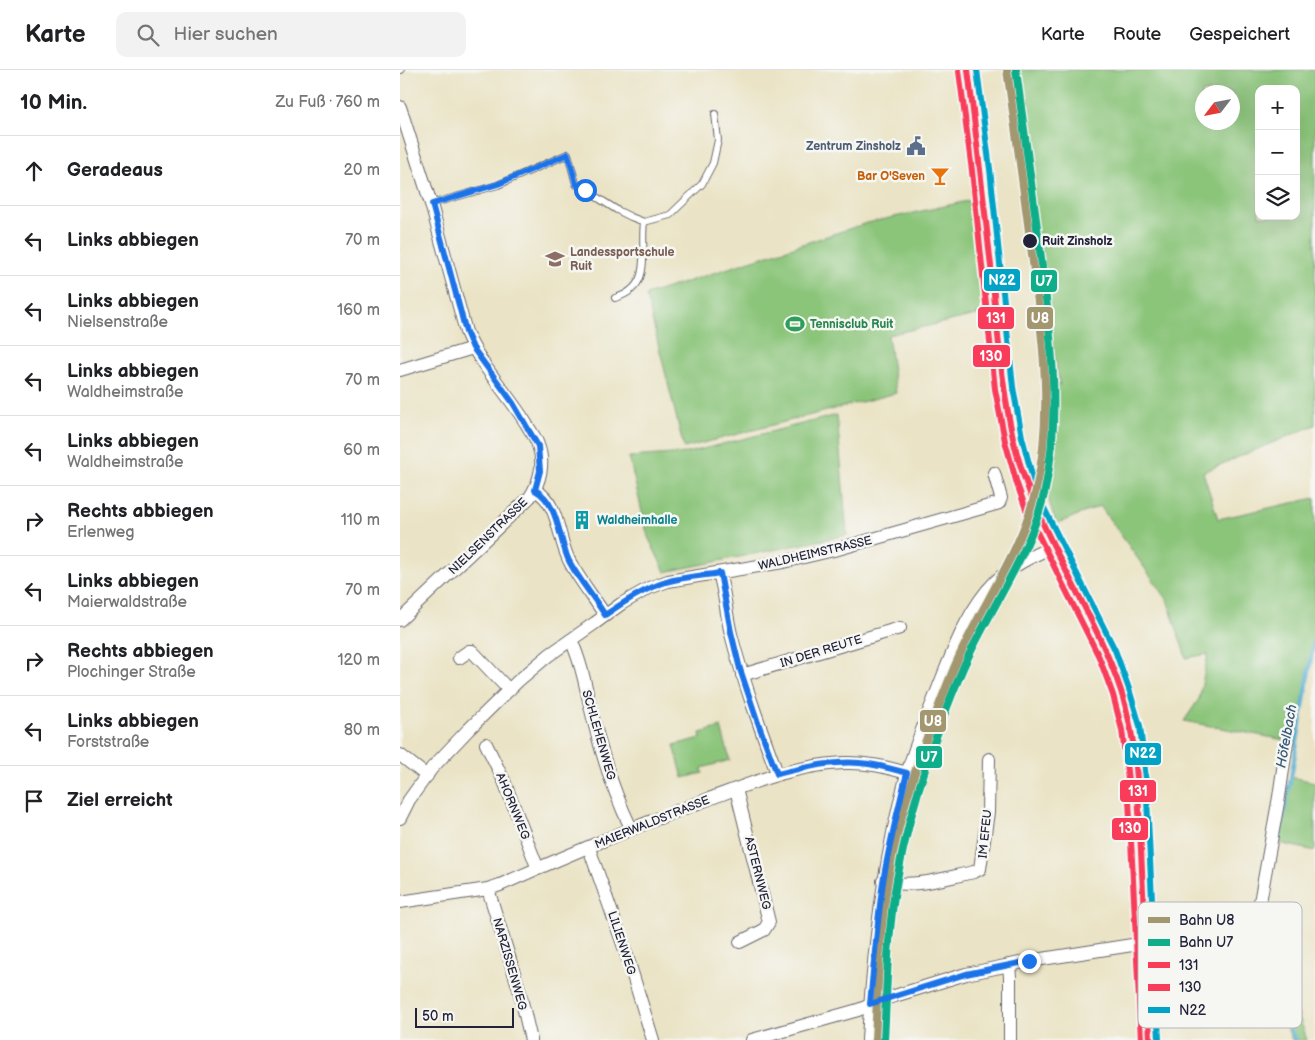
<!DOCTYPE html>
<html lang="de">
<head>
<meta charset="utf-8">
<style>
  :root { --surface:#fff; --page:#f2f2f2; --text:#202124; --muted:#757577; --line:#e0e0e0 }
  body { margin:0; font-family:"Balsamiq Sans",sans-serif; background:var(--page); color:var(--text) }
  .controls { position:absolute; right:15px; top:15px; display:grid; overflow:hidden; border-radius:10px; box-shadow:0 5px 20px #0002 }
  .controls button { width:45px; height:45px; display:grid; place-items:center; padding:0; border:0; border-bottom:1px solid var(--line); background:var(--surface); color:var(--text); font:25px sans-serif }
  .compass { position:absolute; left:795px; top:15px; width:45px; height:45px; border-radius:50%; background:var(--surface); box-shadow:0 5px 20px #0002; rotate:238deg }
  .scale { position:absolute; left:15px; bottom:12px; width:99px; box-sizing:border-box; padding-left:5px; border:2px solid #22223b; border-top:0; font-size:14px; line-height:18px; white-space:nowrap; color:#22223b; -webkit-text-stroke:4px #f6f6f2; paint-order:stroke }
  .stop { position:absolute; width:15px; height:15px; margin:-11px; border:4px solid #1a73e8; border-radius:50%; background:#fff }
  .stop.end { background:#1a73e8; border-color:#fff; box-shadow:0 1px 5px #0008 }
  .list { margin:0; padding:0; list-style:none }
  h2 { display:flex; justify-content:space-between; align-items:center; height:65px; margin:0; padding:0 20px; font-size:21px }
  h2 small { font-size:16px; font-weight:400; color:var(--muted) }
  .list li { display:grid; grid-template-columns:32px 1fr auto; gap:15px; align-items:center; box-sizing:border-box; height:70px; padding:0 20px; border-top:1px solid var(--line) }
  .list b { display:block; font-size:19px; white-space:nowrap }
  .list p { margin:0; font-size:16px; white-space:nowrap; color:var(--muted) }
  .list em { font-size:16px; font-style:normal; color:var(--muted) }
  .icon { flex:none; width:28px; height:28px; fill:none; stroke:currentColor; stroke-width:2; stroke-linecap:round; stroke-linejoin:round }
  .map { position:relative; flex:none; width:915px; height:970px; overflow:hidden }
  header { display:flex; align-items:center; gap:30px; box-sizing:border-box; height:70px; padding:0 25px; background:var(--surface); border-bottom:1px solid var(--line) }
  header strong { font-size:24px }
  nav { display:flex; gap:28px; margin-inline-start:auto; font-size:18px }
  .search { width:350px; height:45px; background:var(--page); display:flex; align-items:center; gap:12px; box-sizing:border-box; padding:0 18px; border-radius:10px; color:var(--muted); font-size:19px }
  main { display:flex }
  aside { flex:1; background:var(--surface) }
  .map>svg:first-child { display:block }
</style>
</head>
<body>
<header>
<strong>Karte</strong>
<div class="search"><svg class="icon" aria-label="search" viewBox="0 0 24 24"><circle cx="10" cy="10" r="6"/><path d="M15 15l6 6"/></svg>Hier suchen</div>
<nav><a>Karte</a><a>Route</a><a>Gespeichert</a></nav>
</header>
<main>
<aside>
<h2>10 Min.<small>Zu Fuß · 760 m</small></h2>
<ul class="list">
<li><svg class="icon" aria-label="ahead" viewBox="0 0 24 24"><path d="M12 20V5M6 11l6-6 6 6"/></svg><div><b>Geradeaus</b></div><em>20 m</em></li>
<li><svg class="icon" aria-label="left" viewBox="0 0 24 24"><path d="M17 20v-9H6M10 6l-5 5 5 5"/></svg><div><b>Links abbiegen</b></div><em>70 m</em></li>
<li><svg class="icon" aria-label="left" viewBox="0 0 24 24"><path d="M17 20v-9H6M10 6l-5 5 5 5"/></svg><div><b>Links abbiegen</b><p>Nielsenstraße</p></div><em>160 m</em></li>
<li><svg class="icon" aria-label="left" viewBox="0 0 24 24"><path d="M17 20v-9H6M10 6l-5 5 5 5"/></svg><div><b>Links abbiegen</b><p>Waldheimstraße</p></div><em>70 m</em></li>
<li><svg class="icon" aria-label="left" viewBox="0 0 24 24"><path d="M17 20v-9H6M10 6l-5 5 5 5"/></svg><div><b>Links abbiegen</b><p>Waldheimstraße</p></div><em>60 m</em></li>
<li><svg class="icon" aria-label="right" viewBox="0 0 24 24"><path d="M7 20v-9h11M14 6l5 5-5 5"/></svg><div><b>Rechts abbiegen</b><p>Erlenweg</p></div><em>110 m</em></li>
<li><svg class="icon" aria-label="left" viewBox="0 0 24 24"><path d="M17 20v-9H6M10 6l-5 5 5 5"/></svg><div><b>Links abbiegen</b><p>Maierwaldstraße</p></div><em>70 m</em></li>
<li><svg class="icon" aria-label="right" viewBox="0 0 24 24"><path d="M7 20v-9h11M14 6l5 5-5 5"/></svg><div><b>Rechts abbiegen</b><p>Plochinger Straße</p></div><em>120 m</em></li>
<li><svg class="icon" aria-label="left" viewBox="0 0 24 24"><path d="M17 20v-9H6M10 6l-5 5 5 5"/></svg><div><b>Links abbiegen</b><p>Forststraße</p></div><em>80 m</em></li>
<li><svg class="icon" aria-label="arrive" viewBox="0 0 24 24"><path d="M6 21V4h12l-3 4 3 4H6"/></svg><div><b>Ziel erreicht</b></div></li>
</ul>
</aside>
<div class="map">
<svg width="915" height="970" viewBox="0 0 915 970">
  <rect width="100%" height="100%" fill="#f6f6f2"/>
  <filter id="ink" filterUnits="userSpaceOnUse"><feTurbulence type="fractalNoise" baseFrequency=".02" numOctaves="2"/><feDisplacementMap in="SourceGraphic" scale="10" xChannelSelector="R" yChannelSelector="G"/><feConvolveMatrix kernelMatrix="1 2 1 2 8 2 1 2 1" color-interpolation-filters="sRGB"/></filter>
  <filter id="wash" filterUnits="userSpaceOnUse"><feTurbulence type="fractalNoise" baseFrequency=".0096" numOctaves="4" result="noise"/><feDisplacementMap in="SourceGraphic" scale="20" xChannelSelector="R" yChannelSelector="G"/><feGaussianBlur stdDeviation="1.12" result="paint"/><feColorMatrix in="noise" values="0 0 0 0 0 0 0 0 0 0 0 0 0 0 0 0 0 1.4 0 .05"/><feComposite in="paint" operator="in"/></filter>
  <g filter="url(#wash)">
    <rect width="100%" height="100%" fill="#eae3c5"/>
    <!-- green -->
    <g fill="#8bc57a" stroke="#56745a" fill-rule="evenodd">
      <path d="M614 0H915V355L803 402 818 449 915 428V570L895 672 784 651 799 629 808 584 786 588 767 529 700 436 656 454 640 401V377L645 310 660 315 644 232 630 114ZM859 19H896V146H859ZM802 22H832V52H802Z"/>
      <polygon points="572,130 585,243 488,265 496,323 284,378 246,225 467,153"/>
      <polygon points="437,345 447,465 265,502 248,467 229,387 287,383"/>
      <polygon points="321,657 330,690 302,698 303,703 283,708 274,675 301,668 300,663"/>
      <polygon points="890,707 915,712 915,781 879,773"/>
      <polygon points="870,862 907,970 892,970 875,929 864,869"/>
    </g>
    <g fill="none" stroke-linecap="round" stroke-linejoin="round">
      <!-- stream -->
      <g stroke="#56afd4" stroke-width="4">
        <polyline points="879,769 892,702 915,567"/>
        <polyline points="867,864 868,884 879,932 895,970"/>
      </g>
    </g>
  </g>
  <g filter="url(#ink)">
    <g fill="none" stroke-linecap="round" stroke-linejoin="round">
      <!-- lane casing -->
      <g stroke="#68666b" stroke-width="8">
        <g id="lane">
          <polyline points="0,0 1,0"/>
          <polyline points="31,134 98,115 168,84 176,114 217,140 231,147 244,152 270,145 302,114 313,93 318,70 315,44"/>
          <path d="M215 228C254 217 240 182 244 152"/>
        </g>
      </g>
      <!-- street casing -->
      <g stroke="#68666b" stroke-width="14">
        <g id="street">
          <path d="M0 37 31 134 66 262C80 296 108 323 127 355 131 362 136 368 138 375 145 393 140 412 130 427L0 550"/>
          <polyline points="0,300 73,278"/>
          <path d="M135 420C161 434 157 471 171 494 181 512 194 528 205 545"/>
          <path d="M319 503C325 523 326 543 331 564 343 611 360 657 377 703"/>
          <path d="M171 570C183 596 187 625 194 652 203 689 215 725 231 758"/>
          <polyline points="59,588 69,581 72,581 109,620"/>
          <polyline points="342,605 500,558"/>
          <polyline points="86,674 104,711 138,799"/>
          <polyline points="0,685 27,706"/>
          <polyline points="336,719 369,852 364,860 340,872"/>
          <polyline points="0,748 9,730 32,698 68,660 118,611 149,585 195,553 221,534 249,518 268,511 383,492 438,479 596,434 599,433 601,428 594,403"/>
          <polyline points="189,778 226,883 253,970"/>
          <path d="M483 811C513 819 544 808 574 802L580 799 588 742 589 689"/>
          <polyline points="88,819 119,919 131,970"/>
          <path d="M0 832 88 819 100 815C168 785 236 756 306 730 352 713 394 695 444 693 466 692 486 697 507 703"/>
          <polyline points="744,860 822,855 856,854 879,727 887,672"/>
          <polyline points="609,895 610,907 610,970"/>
          <polyline points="352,970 458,940 488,928 566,904 629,891 745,873"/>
          <path d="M468 970C473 880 483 791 507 704 517 669 532 635 545 601 557 571 571 536 595 512 611 496 632 486 652 477"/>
        </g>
      </g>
      <!-- secondary casing -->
      <g stroke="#68666b" stroke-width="19">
        <polyline id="secondary" points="568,0 581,100 604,318 613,369 625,412 635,439 707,584 721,622 731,658 737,709 750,970"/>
      </g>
      <!-- lane -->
      <use href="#lane" stroke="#fff" stroke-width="6"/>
      <!-- street -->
      <use href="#street" stroke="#fff" stroke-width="12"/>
      <!-- secondary -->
      <use href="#secondary" stroke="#fce5cf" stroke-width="18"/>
      <!-- bus-1 casing -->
      <g stroke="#f6f6f2" stroke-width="10">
        <path id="bus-1" d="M568 0C577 71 585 143 593 214 598 265 602 318 613 368 633 459 692 534 721 621 738 672 738 726 741 780 744 843 747 907 750 970"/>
      </g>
      <!-- bus-2 casing -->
      <g stroke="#f6f6f2" stroke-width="10">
        <polyline id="bus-2" points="559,1 572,101 595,319 605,371 617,414 627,442 699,587 713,625 722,660 728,710 741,970"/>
      </g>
      <!-- bus-3 casing -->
      <g stroke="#f6f6f2" stroke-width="10">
        <polyline id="bus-3" points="577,0 590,99 613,317 622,367 633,409 643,436 715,580 729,619 740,656 746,709 759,970"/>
      </g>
      <!-- bus-1 -->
      <use href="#bus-1" stroke="#f83c5a" stroke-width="6"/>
      <!-- bus-2 -->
      <use href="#bus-2" stroke="#f83c5a" stroke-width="6"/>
      <!-- bus-3 -->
      <use href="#bus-3" stroke="#02a2c7" stroke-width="6"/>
      <!-- rail-1 casing -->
      <g stroke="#f6f6f2" stroke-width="11">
        <path id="rail-1" d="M475 970C478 916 479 862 488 809 500 737 526 666 554 598 579 538 621 484 636 420 654 343 642 262 632 185 624 123 616 62 607 0"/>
      </g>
      <!-- rail-2 casing -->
      <g stroke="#f6f6f2" stroke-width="11">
        <path id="rail-2" d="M484 970C487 916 487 862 497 809 510 737 534 666 563 598 589 539 631 484 645 420 662 341 650 259 640 180 632 120 624 60 616 0"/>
      </g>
      <!-- rail-1 -->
      <use href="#rail-1" stroke="#a39770" stroke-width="8"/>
      <!-- rail-2 -->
      <use href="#rail-2" stroke="#0fad89" stroke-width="8"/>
    </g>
  </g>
  <g fill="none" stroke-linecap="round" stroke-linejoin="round" filter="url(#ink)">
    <!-- route -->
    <path stroke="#1a73e8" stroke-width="6" d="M185 120 176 114 168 84 98 114 32 134 66 262 73 278 113 333 138 376 140 401 135 420C159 433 158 468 169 491 179 510 194 527 205 545 224 532 244 519 266 512 283 507 302 506 320 503L331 562 340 599 357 650 377 704C407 697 438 689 469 694 482 696 495 700 507 703 498 739 489 775 483 812 477 853 474 893 470 934L566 904 629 891"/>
  </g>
  <!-- icons -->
  <defs>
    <g id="civic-bare" transform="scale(1.5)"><path d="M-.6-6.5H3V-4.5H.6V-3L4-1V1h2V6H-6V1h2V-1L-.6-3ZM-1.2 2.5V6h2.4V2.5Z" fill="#5c6f8a" stroke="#f6f6f2" stroke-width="2.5" paint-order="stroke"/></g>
    <g id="bar-bare" transform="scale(1.5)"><path d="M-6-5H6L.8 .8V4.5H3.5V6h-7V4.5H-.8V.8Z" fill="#e8710a" stroke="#f6f6f2" stroke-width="2.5" paint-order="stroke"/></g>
    <g id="school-bare" transform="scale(1.5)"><path d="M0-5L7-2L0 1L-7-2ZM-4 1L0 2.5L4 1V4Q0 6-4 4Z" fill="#8d6e63" stroke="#f6f6f2" stroke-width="2.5" paint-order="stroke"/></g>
    <g id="stadium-bare" transform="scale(1.5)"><path d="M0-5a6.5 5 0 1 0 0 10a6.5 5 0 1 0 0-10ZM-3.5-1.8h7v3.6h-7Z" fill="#2e9e5b" stroke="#f6f6f2" stroke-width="2.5" paint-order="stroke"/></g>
    <g id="building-bare" transform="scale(1.5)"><path d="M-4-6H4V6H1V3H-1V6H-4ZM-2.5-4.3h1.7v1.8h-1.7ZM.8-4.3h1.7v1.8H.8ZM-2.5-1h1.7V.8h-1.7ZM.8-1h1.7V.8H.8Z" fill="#0f9aa8" stroke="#f6f6f2" stroke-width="2.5" paint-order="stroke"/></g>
  </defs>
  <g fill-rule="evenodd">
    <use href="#civic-bare" x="516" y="76"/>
    <use href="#bar-bare" x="540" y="106"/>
    <use href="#school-bare" x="155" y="189"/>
    <use href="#stadium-bare" x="395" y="254"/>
    <use href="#building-bare" x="182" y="450"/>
  </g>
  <!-- markers -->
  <circle fill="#22223b" stroke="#f6f6f2" stroke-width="2" cx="630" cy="171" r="8"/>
  <g text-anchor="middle" stroke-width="5" stroke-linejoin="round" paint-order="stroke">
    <!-- service labels -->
    <g font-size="12" font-weight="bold" fill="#4e5e75" stroke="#f6f6f2" text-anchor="end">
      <text x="501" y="80">Zentrum Zinsholz</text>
    </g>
    <!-- food labels -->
    <g font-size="12" font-weight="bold" fill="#c56008" stroke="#f6f6f2" text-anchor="end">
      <text x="525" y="110">Bar O'Seven</text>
    </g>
    <!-- stop labels -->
    <g font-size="12" font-weight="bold" fill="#22223b" stroke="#f6f6f2" text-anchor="start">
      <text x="642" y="175">Ruit Zinsholz</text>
    </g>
    <!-- education labels -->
    <g font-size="12" font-weight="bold" fill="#785e54" stroke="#f6f6f2" text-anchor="start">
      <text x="170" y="186">Landessportschule<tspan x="170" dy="14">Ruit</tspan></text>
    </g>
    <!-- leisure labels -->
    <g font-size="12" font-weight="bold" fill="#27864d" stroke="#f6f6f2" text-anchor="start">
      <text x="410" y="258">Tennisclub Ruit</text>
    </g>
    <!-- culture labels -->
    <g font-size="12" font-weight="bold" fill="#0d838f" stroke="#f6f6f2" text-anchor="start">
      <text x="197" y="454">Waldheimhalle</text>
    </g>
    <!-- street labels -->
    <g font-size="12" fill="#22223b" stroke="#f6f6f2">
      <text transform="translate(88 466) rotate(-44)" y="4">NIELSENSTRASSE</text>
      <text transform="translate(415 483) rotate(-13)" y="4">WALDHEIMSTRASSE</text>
      <text transform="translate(421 581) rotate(-17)" y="4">IN DER REUTE</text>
      <text transform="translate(199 665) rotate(74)" y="4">SCHLEHENWEG</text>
      <text transform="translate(113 736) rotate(68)" y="4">AHORNWEG</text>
      <text transform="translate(252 752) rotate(-22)" y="4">MAIERWALDSTRASSE</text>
      <text transform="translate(585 764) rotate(-84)" y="4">IM EFEU</text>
      <text transform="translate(358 803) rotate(76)" y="4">ASTERNWEG</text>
      <text transform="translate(222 873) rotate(72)" y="4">LILIENWEG</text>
      <text transform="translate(110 894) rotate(74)" y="4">NARZISSENWEG</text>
    </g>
    <!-- water labels -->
    <g font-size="14" font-style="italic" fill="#375a78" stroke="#f6f6f2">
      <text transform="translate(886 666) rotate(-80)" y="5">Höfelbach</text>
    </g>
  </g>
  <!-- legend -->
  <rect x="738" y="832" width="164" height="126" rx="8" fill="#f6f6f2" stroke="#b6b6bb" stroke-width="1"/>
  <rect x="748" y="847" width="22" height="6" fill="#a39770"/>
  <rect x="748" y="869" width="22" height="7" fill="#0fad89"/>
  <rect x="748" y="892" width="22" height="6" fill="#f83c5a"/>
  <rect x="748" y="914" width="22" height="7" fill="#f83c5a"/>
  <rect x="748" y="937" width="22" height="6" fill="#02a2c7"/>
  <g font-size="14" fill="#22223b">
    <text x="779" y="855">Bahn U8</text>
    <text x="779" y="877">Bahn U7</text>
    <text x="779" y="900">131</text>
    <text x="779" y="922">130</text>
    <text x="779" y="945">N22</text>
  </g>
  <g stroke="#f6f6f2" stroke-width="2">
    <rect x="583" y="198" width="38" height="24" rx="5" fill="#02a2c7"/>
    <rect x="630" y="199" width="28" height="24" rx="5" fill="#0fad89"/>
    <rect x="577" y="236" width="38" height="24" rx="5" fill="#f83c5a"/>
    <rect x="626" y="236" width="28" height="24" rx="5" fill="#a39770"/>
    <rect x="572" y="274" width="39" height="24" rx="5" fill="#f83c5a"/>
    <rect x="519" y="639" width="28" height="24" rx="5" fill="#a39770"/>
    <rect x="724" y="672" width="38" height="24" rx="5" fill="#02a2c7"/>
    <rect x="515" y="675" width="28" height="24" rx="5" fill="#0fad89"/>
    <rect x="719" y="709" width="38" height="24" rx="5" fill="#f83c5a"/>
    <rect x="711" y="747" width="38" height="24" rx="5" fill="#f83c5a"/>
  </g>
  <g font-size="14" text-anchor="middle" font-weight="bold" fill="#fff">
    <text x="602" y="215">N22</text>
    <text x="644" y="216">U7</text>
    <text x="596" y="253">131</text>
    <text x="640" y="253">U8</text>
    <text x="591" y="291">130</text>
    <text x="533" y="656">U8</text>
    <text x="743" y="688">N22</text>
    <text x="529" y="692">U7</text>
    <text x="738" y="726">131</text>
    <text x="730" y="763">130</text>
  </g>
</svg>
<div class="controls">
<button>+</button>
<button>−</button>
<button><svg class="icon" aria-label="layers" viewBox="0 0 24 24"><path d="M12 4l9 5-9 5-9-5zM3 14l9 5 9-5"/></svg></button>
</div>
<svg class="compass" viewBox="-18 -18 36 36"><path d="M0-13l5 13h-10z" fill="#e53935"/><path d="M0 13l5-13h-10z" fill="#757577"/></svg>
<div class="scale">50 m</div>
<div class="stop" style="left:185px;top:120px"></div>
<div class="stop end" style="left:629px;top:891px"></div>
</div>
</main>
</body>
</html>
